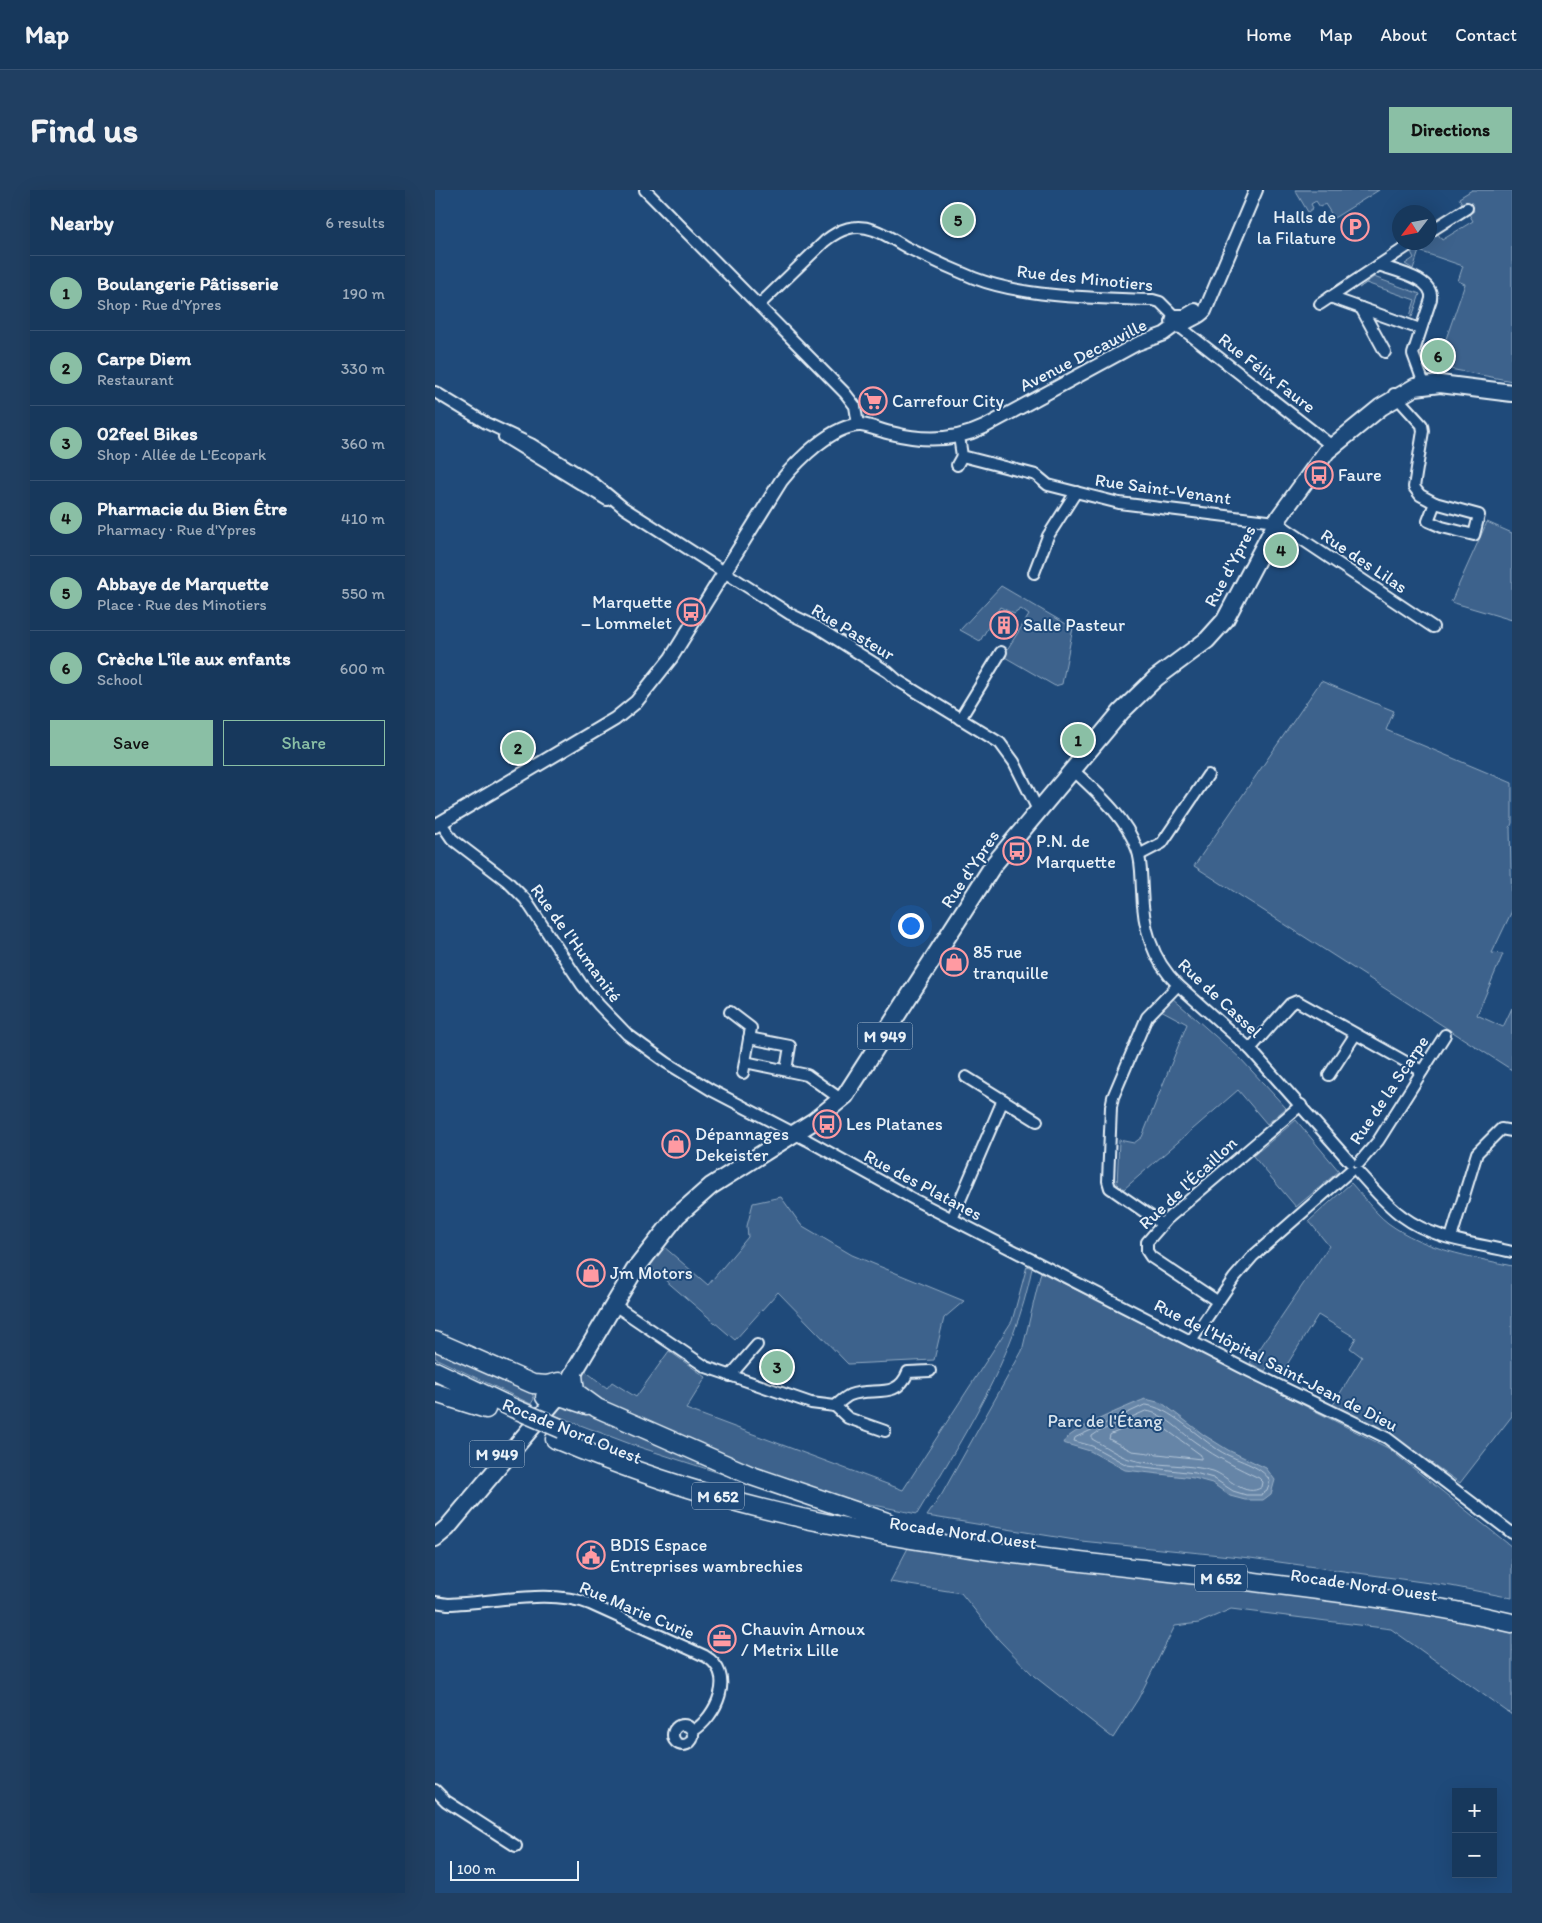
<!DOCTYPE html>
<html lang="en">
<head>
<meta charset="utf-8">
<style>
  :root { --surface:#17385c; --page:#203f62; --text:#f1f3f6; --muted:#9eacbb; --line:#365272; --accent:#8abfa5 }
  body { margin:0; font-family:Itim,sans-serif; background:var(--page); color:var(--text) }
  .controls { position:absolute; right:15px; bottom:15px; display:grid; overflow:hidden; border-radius:0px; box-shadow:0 5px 20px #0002 }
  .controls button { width:45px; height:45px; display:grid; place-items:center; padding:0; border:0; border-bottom:1px solid var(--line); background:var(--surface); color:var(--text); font:25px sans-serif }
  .compass { position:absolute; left:957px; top:15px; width:45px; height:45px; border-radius:50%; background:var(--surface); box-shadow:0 5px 20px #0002; rotate:238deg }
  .scale { position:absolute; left:15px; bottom:12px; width:129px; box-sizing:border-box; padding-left:5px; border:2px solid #e8f1f8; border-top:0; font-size:14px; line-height:18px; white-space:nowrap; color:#e8f1f8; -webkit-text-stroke:4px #1f4a7a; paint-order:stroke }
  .you { position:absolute; left:475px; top:735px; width:18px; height:18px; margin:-12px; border:4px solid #fff; border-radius:50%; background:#1a73e8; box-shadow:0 0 0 8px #1a73e833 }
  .badge { display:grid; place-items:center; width:32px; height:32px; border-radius:50%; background:var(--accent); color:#111; font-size:16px; font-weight:700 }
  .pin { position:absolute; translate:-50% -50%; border:2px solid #fff; box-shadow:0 1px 5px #0006 }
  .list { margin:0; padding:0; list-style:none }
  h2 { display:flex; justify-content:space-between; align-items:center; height:65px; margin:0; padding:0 20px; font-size:21px }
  h2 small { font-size:16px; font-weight:400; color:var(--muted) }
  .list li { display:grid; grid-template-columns:32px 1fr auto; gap:15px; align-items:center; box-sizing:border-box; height:75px; padding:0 20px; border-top:1px solid var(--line) }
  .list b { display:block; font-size:19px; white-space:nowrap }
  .list p { margin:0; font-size:16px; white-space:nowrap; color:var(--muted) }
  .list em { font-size:16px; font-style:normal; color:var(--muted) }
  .actions { display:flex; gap:10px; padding:15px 20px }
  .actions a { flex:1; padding:11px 0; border:1px solid var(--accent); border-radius:0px; text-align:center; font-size:18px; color:var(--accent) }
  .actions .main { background:var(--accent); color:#111 }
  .map { position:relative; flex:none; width:1077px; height:1703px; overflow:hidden; border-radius:0px }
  header { display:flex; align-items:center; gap:30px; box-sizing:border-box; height:70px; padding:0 25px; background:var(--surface); border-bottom:1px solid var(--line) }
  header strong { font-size:24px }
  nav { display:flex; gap:28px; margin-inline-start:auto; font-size:18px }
  .intro { display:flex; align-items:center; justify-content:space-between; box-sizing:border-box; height:120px; padding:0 30px }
  h1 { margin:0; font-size:35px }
  .button { padding:12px 22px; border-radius:0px; background:var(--accent); color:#111; font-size:18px; font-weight:700 }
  main { display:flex; gap:30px; padding:0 30px }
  aside { flex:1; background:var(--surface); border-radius:0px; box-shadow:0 5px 20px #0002 }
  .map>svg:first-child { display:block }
</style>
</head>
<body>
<header>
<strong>Map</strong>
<nav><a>Home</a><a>Map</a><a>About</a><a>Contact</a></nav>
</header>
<div class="intro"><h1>Find us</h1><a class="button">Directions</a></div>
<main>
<aside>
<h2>Nearby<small>6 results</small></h2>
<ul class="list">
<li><span class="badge">1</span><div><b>Boulangerie Pâtisserie</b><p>Shop · Rue d'Ypres</p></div><em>190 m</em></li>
<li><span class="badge">2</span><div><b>Carpe Diem</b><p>Restaurant</p></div><em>330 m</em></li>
<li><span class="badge">3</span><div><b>02feel Bikes</b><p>Shop · Allée de L'Ecopark</p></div><em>360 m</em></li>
<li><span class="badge">4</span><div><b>Pharmacie du Bien Être</b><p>Pharmacy · Rue d'Ypres</p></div><em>410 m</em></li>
<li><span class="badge">5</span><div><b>Abbaye de Marquette</b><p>Place · Rue des Minotiers</p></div><em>550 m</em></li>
<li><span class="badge">6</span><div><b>Crèche L'île aux enfants</b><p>School</p></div><em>600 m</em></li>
</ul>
<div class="actions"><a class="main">Save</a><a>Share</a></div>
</aside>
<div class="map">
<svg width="1077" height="1703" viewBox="0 0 1077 1703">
  <rect width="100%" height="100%" fill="#1f4a7a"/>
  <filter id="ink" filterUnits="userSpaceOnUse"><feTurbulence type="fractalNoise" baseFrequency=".02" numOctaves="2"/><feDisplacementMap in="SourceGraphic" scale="10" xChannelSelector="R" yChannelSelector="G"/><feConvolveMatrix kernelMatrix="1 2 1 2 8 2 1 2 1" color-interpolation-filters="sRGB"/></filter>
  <g filter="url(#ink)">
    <!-- green -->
    <g fill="#3c628c" stroke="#92aac2">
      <polygon points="860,0 944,0 899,28 890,14 885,17 881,11 876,14 878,18 873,22"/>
      <polygon points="1037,0 1077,0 1077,191 989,174 985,169 988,156 991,156 987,167 1003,172 1030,94 1023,91 1028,76 984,61 978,79 970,74 979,68 976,62 990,53 994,52 995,50 1003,44 1007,50 1038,31 1034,24 1039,21 1033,12 1028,15 1024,8"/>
      <polygon points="939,87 985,104 977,127 975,126 980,110 931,93 924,98"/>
      <polygon points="1052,332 1077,343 1077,430 1016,412"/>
      <polygon points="566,396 638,438 627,494 620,496 568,466 594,425 586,419 579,424 565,417 545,451 525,440"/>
      <polygon points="886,491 959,521 951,540 1077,593 1077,633 1075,638 1077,721 1057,763 1068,764 1042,825 1068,837 1077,818 1077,880 759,676"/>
      <polygon points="736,807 805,868 851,918 832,934 803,900 689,999 682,995 684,950 699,953 707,947 752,834 724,819"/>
      <polygon points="861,930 904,981 861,1017 818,966"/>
      <path d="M916 993C928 1006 939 1022 953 1033 990 1060 1034 1066 1077 1076V1226L1025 1293 962 1249 898 1215 927 1167 915 1158 921 1148 883 1125 848 1181 835 1173 830 1181 815 1173 894 1056 874 1031Z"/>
      <polygon points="346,1007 366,1035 417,1065 529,1111 509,1128 499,1170 413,1174 343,1102 300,1150 215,1077 228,1056 273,1095 313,1047 312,1036 318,1013"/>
      <path d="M592 1076 597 1078C580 1168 528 1247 482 1324L387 1304 345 1289 152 1205C145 1197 144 1190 149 1180L172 1198 177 1192 201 1207 234 1161 271 1187 251 1219 468 1300 577 1131Z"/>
      <polygon points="606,1082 953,1258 1077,1357 1077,1408 1016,1396 815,1368 646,1351 492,1326 507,1304 587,1161"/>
      <polygon points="0,1156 97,1202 99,1209 96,1214 0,1168"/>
      <polygon points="135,1215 306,1290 198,1255 119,1225 126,1216"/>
      <polygon points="473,1358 598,1376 926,1413 1067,1439 1077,1442 1077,1525 956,1439 796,1419 764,1433 740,1436 703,1509 678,1548 599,1486 564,1450 526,1403 455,1392"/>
    </g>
    <!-- water -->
    <path fill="#6685a7" stroke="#9ab0c7" d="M710 1209 727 1213 769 1245 793 1260 831 1278 840 1290 836 1304 828 1310H810L795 1306 777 1293 759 1288 690 1280 655 1261 628 1253C633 1240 694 1216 710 1209Z"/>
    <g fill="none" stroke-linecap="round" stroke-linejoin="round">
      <!-- shore -->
      <g stroke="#b4c6d8" stroke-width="1">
        <path d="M710 1215C733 1216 764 1248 785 1261 799 1270 827 1275 835 1291L832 1301 826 1305H811L798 1301 778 1288 760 1283 692 1275 657 1256 639 1251 640 1248Z"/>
        <path d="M711 1221C730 1223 747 1244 763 1254 782 1268 803 1278 824 1288L828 1292 827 1297C810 1309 793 1286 778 1281 751 1273 721 1277 694 1269 682 1265 668 1255 657 1249V1246L663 1242Z"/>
        <polygon points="712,1229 718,1230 766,1265 766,1269 697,1261 674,1249 675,1245"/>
      </g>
      <!-- minor casing -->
      <g stroke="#e8f1f8" stroke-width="14">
        <g id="minor">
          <polyline points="210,0 410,203 420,216 423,235"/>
          <polyline points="994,42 1032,18"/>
          <path d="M944 75C959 81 999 88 996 109L978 164 989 194"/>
          <polyline points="895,107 985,139"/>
          <polyline points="885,114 979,52"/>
          <path d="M324 115 390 51C405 39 420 33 439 40 451 44 462 52 473 58 495 69 517 79 539 88 591 108 662 108 718 110L725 112 739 126"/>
          <polyline points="926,118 950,162"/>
          <polyline points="745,137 897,256"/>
          <polyline points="0,202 51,233 96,254 160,294 189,318 355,424 382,437 453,482 462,490 565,553 579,572 603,620"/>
          <polyline points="959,204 987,235 988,241 979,297 985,305 1000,313"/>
          <polyline points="524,246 527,266 601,285 613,295 684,313 841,332 998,437"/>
          <polyline points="69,247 172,310"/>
          <polyline points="522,275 527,266"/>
          <polygon points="1000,313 1044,325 1039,345 1007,337 993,331"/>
          <polyline points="599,383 613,346 641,302"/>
          <polyline points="525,529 566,462"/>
          <path d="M637 579C661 602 690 626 702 659 707 672 706 687 707 700 708 736 716 769 743 795L815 859 915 972"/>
          <polyline points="6,633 17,649 72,691 90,709 147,795 164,815 192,844 232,873 276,900 372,950 482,1011 814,1181 952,1248 1077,1343"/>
          <polyline points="704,665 727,653 773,585"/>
          <polyline points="295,822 316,838 308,883"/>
          <polyline points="314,848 355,856 351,880"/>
          <polyline points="815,859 855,814 862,811 987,881"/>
          <polyline points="310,872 372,885 407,910"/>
          <polyline points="894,885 920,845"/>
          <polyline points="531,887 602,931"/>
          <polyline points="924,973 943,951 1010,845"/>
          <path d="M923 982C937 997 950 1014 967 1026 999 1050 1040 1053 1077 1062"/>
          <polyline points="517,1029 568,910"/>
          <polyline points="727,1034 675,998 673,991 676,917 678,907 712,827 743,795"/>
          <polyline points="1016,1048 1042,963 1066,939 1077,941"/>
          <polyline points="782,1111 716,1067 712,1061 712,1052 732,1029 866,915"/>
          <path d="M178 1114 271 1177 376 1213 400 1216C404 1213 410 1207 415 1205 437 1196 462 1211 473 1182L495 1181"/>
          <polyline points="756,1151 799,1088 818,1066 915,981"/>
          <polyline points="295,1186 322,1155"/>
          <polyline points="400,1216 413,1228 450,1241"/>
          <path d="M0 1412 13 1414C57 1413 115 1398 155 1414L270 1466C302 1484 281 1527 258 1541"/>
          <circle cx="248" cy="1545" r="10"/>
          <polyline points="0,1600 11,1611 81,1656"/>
        </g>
      </g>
      <!-- tertiary casing -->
      <g stroke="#e8f1f8" stroke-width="16">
        <g id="tertiary">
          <path d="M740 136 746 137C753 130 764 129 770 121L821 0"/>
          <polyline points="740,136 737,132 739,126 750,126 760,120"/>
          <path d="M0 636 180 529 201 512 236 468 346 291C362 271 398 234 426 235 436 236 446 241 456 243 487 251 520 251 549 237L702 154 729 144 740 136"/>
        </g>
      </g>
      <!-- primary casing -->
      <g stroke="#e8f1f8" stroke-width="20">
        <polyline id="primary" points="0,1348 12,1338 129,1199 199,1081 242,1026 276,996 379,931 410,906 559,674 686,522 721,488 772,450 790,430 845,326 892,261 946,217 980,197 1005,194 1077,203"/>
      </g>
      <!-- trunk casing -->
      <g stroke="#e8f1f8" stroke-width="21">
        <g id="trunk">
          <polyline points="0,1151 98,1194 112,1195 124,1192"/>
          <polyline points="0,1181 78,1218"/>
          <polyline points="138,1185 140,1202 162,1218 317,1286 452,1332"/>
          <polyline points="0,1203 51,1219"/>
          <polyline points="110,1207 128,1207 152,1215"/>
          <path d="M120 1249C214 1289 314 1319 415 1338 541 1363 669 1374 796 1389 890 1401 984 1411 1077 1433"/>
        </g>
      </g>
      <!-- minor -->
      <use href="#minor" stroke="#1f4a7a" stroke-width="10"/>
      <!-- tertiary -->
      <use href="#tertiary" stroke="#1f4a7a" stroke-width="12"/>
      <!-- primary -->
      <use href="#primary" stroke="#1f4a7a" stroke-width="16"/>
      <!-- trunk -->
      <use href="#trunk" stroke="#1f4a7a" stroke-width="18"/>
      <!-- trunk-bridge casing -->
      <g stroke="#e8f1f8" stroke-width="21" stroke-linecap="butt">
        <polyline id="trunk-bridge" points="78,1218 127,1239"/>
      </g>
      <!-- trunk-bridge -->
      <use href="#trunk-bridge" stroke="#1f4a7a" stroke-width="18"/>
    </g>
  </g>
  <!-- icons -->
  <defs>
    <g id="parking-ring" transform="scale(1.4375)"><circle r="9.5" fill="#1f4a7a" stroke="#ff9aa2" stroke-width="1.5"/><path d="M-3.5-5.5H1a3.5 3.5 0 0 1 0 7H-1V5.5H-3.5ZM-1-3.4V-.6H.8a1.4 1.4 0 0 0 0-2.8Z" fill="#ff9aa2"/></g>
    <g id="supermarket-ring" transform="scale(1.4375)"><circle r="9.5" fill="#1f4a7a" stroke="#ff9aa2" stroke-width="1.5"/><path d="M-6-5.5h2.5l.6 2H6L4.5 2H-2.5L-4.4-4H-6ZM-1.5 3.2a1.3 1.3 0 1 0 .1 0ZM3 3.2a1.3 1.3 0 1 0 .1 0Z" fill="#ff9aa2"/></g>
    <g id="bus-ring" transform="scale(1.4375)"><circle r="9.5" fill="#1f4a7a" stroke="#ff9aa2" stroke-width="1.5"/><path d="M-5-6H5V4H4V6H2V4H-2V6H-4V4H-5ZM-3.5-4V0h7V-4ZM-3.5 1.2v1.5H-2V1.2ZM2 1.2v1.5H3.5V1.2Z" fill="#ff9aa2"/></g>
    <g id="building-ring" transform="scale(1.4375)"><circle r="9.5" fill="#1f4a7a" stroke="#ff9aa2" stroke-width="1.5"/><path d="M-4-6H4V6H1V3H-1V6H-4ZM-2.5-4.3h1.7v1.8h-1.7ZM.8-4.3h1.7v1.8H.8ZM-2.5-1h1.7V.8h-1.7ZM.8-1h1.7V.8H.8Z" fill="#ff9aa2"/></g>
    <g id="shop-ring" transform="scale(1.4375)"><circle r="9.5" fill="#1f4a7a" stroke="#ff9aa2" stroke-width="1.5"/><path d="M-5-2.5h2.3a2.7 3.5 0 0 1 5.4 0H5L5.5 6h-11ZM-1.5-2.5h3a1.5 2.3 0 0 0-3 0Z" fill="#ff9aa2"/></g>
    <g id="civic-ring" transform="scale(1.4375)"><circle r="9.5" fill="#1f4a7a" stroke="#ff9aa2" stroke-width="1.5"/><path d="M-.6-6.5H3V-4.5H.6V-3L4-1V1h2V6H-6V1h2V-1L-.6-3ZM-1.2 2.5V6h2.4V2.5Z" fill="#ff9aa2"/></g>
    <g id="office-ring" transform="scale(1.4375)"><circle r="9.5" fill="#1f4a7a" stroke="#ff9aa2" stroke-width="1.5"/><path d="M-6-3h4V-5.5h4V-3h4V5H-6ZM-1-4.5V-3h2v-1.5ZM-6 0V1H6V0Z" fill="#ff9aa2"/></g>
  </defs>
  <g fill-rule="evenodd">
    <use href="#parking-ring" x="920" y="37"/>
    <use href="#supermarket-ring" x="438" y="211"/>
    <use href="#bus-ring" x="884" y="285"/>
    <use href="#bus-ring" x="256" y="422"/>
    <use href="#building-ring" x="569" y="435"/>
    <use href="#bus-ring" x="582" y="661"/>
    <use href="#shop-ring" x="519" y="772"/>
    <use href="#bus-ring" x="392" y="934"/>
    <use href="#shop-ring" x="241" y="954"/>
    <use href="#shop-ring" x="156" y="1083"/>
    <use href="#civic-ring" x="156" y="1365"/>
    <use href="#office-ring" x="287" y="1449"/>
  </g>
  <g text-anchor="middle" stroke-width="4" stroke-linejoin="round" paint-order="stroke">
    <!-- shield labels -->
    <g fill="#1f4a7a" stroke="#acbfd2" stroke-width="1">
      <rect x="422.5" y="832.5" width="55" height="27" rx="4"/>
      <rect x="34.5" y="1250.5" width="55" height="27" rx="4"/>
      <rect x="257" y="1292.5" width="52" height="27" rx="4"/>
      <rect x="760" y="1374.5" width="52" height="27" rx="4"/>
    </g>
    <g font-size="16" font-weight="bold" fill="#e8f1f8">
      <text x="450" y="852">M 949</text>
      <text x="62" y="1270">M 949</text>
      <text x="283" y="1312">M 652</text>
      <text x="786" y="1394">M 652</text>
    </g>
    <!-- poi labels -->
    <g font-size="18" fill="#e8f1f8" stroke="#1f4a7a" text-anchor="start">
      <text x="901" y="33" text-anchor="end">Halls de<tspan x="901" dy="21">la Filature</tspan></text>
      <text x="457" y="217">Carrefour City</text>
      <text x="903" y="291">Faure</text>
      <text x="237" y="418" text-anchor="end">Marquette<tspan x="237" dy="21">– Lommelet</tspan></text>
      <text x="588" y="441">Salle Pasteur</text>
      <text x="601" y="657">P.N. de<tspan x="601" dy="21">Marquette</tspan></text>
      <text x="538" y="768">85 rue<tspan x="538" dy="21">tranquille</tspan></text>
      <text x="411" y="940">Les Platanes</text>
      <text x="260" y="950">Dépannages<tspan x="260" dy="21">Dekeister</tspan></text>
      <text x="175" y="1089">Jm Motors</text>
      <text x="175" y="1361">BDIS Espace<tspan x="175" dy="21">Entreprises wambrechies</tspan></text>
      <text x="306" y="1445">Chauvin Arnoux<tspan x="306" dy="21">/ Metrix Lille</tspan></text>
    </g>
    <!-- street labels -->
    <g font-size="18" fill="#e8f1f8" stroke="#1f4a7a">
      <text transform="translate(650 88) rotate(6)" y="6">Rue des Minotiers</text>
      <text transform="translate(648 165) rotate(-27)" y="6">Avenue Decauville</text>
      <text transform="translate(832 183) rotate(38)" y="6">Rue Félix Faure</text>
      <text transform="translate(728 299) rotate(8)" y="6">Rue Saint-Venant</text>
      <text transform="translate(929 371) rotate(34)" y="6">Rue des Lilas</text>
      <text transform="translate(795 376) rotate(-62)" y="6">Rue d'Ypres</text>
      <text transform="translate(418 442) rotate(31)" y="6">Rue Pasteur</text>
      <text transform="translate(535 679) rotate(-56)" y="6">Rue d'Ypres</text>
      <text transform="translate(141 753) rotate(54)" y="6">Rue de l'Humanité</text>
      <text transform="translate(785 808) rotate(43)" y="6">Rue de Cassel</text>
      <text transform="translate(954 900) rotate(-56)" y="6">Rue de la Scarpe</text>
      <text transform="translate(753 993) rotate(-43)" y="6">Rue de l'Écaillon</text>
      <text transform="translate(488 995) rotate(28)" y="6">Rue des Platanes</text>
      <text transform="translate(841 1175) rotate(27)" y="6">Rue de l'Hôpital Saint-Jean de Dieu</text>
      <text transform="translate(137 1241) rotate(22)" y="6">Rocade Nord Ouest</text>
      <text transform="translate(528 1343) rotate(8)" y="6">Rocade Nord Ouest</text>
      <text transform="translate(929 1395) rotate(8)" y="6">Rocade Nord Ouest</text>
      <text transform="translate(202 1420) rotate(23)" y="6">Rue Marie Curie</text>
    </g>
    <!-- park labels -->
    <g font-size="18" fill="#d7e3ed" stroke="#1f4a7a">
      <text x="670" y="1237">Parc de l'Étang</text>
    </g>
  </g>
</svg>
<div class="controls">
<button>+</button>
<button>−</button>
</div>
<svg class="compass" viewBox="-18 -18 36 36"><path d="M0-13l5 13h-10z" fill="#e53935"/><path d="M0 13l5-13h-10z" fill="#9eacbb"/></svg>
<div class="scale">100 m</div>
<div class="you"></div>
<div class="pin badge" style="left:643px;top:550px">1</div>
<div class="pin badge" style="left:83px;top:558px">2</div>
<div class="pin badge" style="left:342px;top:1177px">3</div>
<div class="pin badge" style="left:846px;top:360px">4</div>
<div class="pin badge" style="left:523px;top:30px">5</div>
<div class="pin badge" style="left:1003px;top:166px">6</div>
</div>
</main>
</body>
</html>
